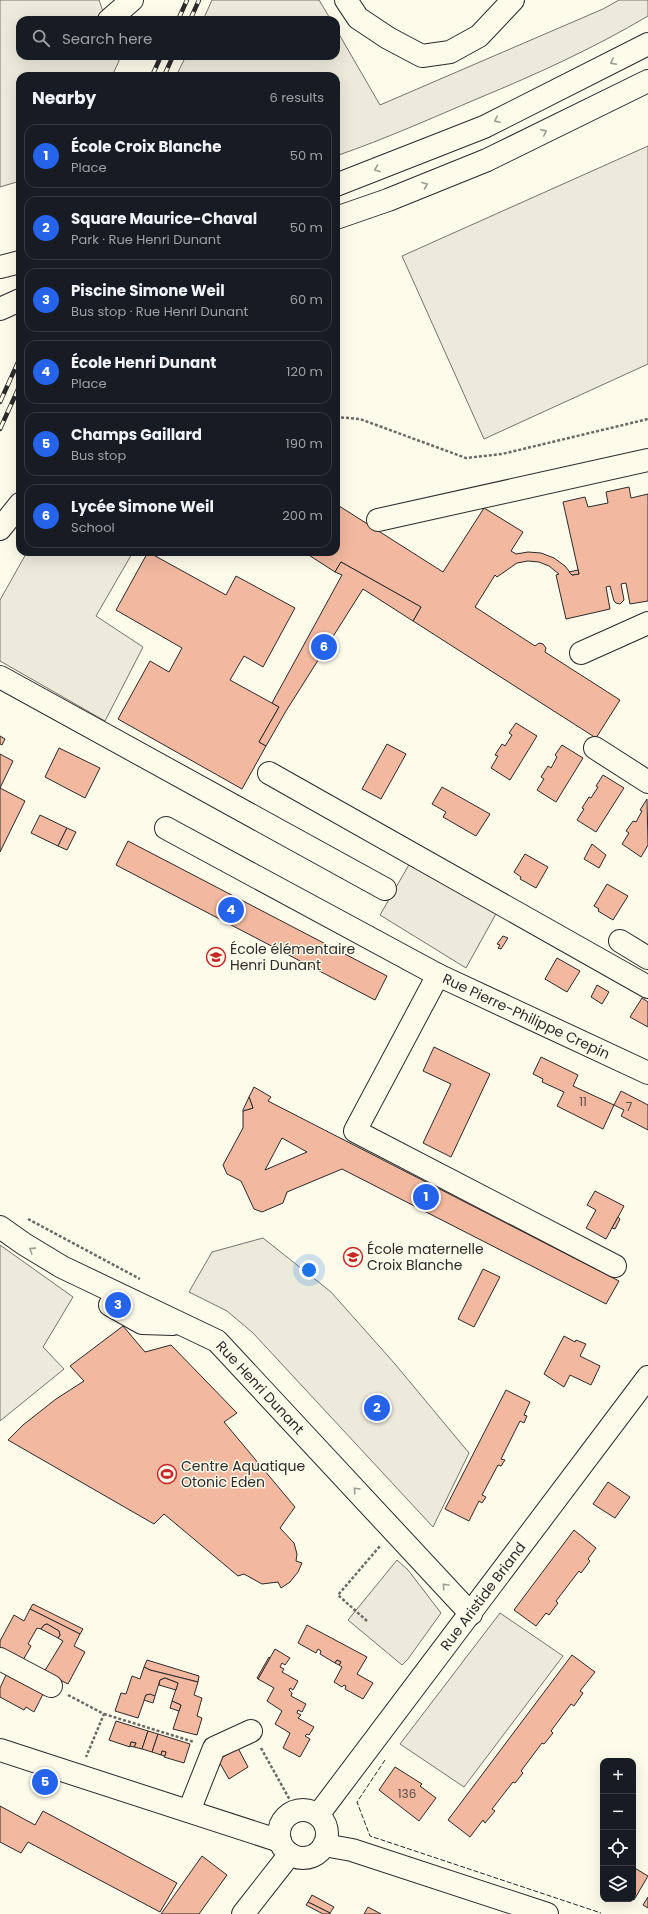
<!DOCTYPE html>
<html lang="en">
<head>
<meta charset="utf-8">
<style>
  :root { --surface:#171b24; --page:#242831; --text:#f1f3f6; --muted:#9ea1a6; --line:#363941; --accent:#2563eb }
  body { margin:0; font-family:Poppins,sans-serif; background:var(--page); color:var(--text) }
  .controls { position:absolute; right:12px; bottom:12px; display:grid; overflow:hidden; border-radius:8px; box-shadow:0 4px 16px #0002 }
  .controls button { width:36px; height:36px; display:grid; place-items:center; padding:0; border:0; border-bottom:1px solid var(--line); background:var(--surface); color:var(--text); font:20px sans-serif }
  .you { position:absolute; left:309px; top:1270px; width:14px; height:14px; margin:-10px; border:3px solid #fff; border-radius:50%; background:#1a73e8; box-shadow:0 0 0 6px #1a73e833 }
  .badge { display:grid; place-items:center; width:26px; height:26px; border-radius:50%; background:var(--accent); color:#fff; font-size:13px; font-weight:700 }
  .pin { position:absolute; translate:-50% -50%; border:2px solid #fff; box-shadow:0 1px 4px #0006 }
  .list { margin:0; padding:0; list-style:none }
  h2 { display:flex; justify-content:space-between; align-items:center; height:52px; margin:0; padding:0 16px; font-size:17px }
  h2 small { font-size:13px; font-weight:400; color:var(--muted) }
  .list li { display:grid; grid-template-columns:26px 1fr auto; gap:12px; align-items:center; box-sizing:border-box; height:64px; margin:0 8px 8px; padding:0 8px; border:1px solid var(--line); border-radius:12px }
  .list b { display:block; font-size:15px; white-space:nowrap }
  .list p { margin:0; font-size:13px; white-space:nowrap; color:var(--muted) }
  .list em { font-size:13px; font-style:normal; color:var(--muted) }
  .icon { flex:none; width:22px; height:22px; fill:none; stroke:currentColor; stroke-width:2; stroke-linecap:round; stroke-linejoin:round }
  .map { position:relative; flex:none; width:648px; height:1914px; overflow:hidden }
  .search { position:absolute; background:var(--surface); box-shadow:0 4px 16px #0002; left:16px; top:16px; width:324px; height:44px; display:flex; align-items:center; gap:10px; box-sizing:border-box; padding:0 14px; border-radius:12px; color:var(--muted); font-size:15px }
  .panel { position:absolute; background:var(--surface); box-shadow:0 4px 16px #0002; left:16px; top:72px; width:324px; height:484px; border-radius:12px }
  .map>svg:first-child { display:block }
</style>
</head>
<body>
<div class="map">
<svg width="648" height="1914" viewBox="0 0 648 1914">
  <rect width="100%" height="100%" fill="#fdfbea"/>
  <!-- green -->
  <g fill="#ecebdb" stroke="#74746e">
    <polygon points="212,0 319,0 331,20 203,20"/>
    <path d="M619 0H648V16C594 48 537 74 479 98 432 118 385 139 336 156V76H176L186 56H336V29L380 105 603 9Z"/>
    <polygon points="648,146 648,364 484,439 402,256"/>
    <polygon points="414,856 503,901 466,968 380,915"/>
    <polygon points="263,1238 331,1292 395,1364 469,1453 433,1527 253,1333 227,1311 189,1292 212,1252"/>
  </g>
  <!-- parking -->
  <g fill="#eceadb" stroke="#74746e">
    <polygon points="0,0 99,0 106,20 20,20 20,56 118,56 119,61 112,76 20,76 20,181 0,187"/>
    <polygon points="27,552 133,552 96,616 143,647 105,721 0,661 0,600"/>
    <polygon points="0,1245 73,1297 43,1347 64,1369 0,1421"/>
    <polygon points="397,1560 408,1570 441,1613 408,1659 402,1665 348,1620"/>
    <polygon points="500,1613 563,1656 464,1787 400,1744"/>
  </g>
  <!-- building -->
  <g fill="#f2b8a0" stroke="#2b2b2b" fill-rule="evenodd">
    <polygon points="629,487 631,498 648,494 648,601 630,604 626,583 621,584 624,600 620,604 616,603 614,601 610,586 606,587 610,609 566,619 556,575 559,574 549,566 539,562 528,561 517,563 497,577 495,575 475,607 535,646 539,643 543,644 546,648 545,652 620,700 596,738 413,621 421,607 341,562 335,572 304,552 336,552 336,504 443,572 484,508 523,532 511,551 516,554 528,552 541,553 554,558 565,566 572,575 579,574 563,502 585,497 588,507 608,503 606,492"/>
    <polygon points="148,552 226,595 236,576 295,608 263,667 244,656 230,680 279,707 259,742 266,746 242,789 118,719 150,661 169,672 182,648 116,610"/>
    <polygon points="341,562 421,607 413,621 363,589 286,711 266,746 259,742 279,707 272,703 342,575 335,572"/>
    <polygon points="578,570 579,574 572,575 569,572"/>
    <polygon points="516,723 537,736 510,780 491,768 498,756 495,755 502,744 505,746 512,735 509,733"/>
    <polygon points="0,736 5,739 2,745 0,744"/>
    <polygon points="387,744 406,754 381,799 362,789"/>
    <polygon points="562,745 583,758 556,802 537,790 544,779 541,777 548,766 551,768 557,757 555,755"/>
    <polygon points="59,748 100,768 85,798 45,777"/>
    <polygon points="0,754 13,761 0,788"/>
    <polygon points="603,775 624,788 596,832 577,820 584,809 582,808 589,797 591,798 598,787 596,786"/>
    <polygon points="442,787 490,814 476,836 443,817 446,812 432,804"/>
    <polygon points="0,788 25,801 0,852"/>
    <polygon points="647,799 648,845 641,857 622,844 629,833 626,831 633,821 636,822 642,811 640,810"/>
    <polygon points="40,815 67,828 58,846 31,833"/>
    <polygon points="67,828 76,832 67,850 58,846"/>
    <polygon points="128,841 387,976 375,1000 116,865"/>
    <polygon points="592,844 606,855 599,868 584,859"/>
    <polygon points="525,854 548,867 536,888 520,879 521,877 514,872"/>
    <polygon points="607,884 628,896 613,920 598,911 599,909 594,906"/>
    <polygon points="503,936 508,938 501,949 498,948 500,945 497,944"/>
    <polygon points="557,958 580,971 567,992 545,979"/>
    <polygon points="597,985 609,992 602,1004 591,997"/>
    <polygon points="642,998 648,1002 648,1027 630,1017"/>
    <polygon points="434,1047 490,1074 451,1157 423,1143 451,1084 423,1071"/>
    <polygon points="541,1057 578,1075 573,1086 614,1105 603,1129 557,1106 564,1092 542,1082 543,1079 533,1074"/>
    <path d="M254 1087 271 1097 268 1101 619 1281 606 1304 342 1169 287 1192 283 1203 262 1212 254 1209 241 1181 227 1174 223 1165 243 1128V1111L253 1108 249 1097ZM282 1138 307 1152 265 1170Z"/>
    <polygon points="621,1091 648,1105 648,1130 621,1116 624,1110 614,1105"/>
    <polygon points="249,1097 253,1108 243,1111 243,1110"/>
    <polygon points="595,1191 624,1206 606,1239 586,1228 596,1210 587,1205"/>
    <polygon points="618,1217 620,1219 615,1229 612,1228"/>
    <polygon points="483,1269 500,1277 474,1327 458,1319"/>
    <polygon points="123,1326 145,1352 171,1345 237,1413 224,1422 295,1507 280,1528 294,1543 297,1554 296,1561 302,1563 298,1572 290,1582 281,1588 278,1582 262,1584 244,1574 238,1576 164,1514 154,1524 8,1440 23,1425 56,1399 84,1381 70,1366"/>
    <polygon points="564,1336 575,1342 576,1340 586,1344 580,1356 600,1366 591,1385 570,1375 564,1387 544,1374"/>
    <polygon points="506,1390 530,1402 524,1415 527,1416 524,1423 520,1421 501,1459 505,1460 501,1466 498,1465 482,1495 486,1497 482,1503 479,1501 469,1521 445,1509"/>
    <polygon points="608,1482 630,1497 615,1518 593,1504"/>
    <polygon points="574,1530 596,1548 588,1559 590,1561 581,1573 579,1571 556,1601 558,1603 549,1615 546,1613 536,1626 514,1610"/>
    <polygon points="33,1604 83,1629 80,1634 30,1609"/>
    <polygon points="30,1609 80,1634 74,1646 85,1652 68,1684 44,1672 63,1641 58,1638 60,1635 59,1631 47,1624 44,1625 41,1629 37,1628 28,1644 31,1646 22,1662 0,1650 0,1641 14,1615 24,1621"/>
    <polygon points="47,1624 59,1631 60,1635 58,1638 41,1629 44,1625"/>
    <polygon points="307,1625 367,1657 357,1674 373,1683 363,1699 345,1689 346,1686 344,1685 342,1687 334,1682 342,1667 339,1665 341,1662 337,1660 335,1663 320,1654 321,1651 318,1649 316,1653 298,1643"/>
    <polygon points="275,1649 290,1658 285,1665 282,1663 280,1667 284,1669 282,1672 298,1681 293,1690 290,1688 289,1690 292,1693 291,1696 306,1704 302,1712 298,1710 297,1713 301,1715 298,1718 314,1727 309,1735 307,1734 305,1736 310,1739 300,1757 283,1748 290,1733 275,1724 282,1711 267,1701 274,1688 258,1679"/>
    <polygon points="572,1655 595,1672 580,1691 583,1693 574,1706 571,1704 551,1731 553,1733 544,1744 542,1743 521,1771 523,1773 515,1783 513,1782 492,1809 495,1811 485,1823 483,1820 470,1837 448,1820"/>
    <polygon points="269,1657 270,1658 258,1679 257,1678"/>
    <polygon points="147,1660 199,1676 198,1682 150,1670 144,1667"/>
    <polygon points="337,1660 341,1662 339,1665 335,1663"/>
    <polygon points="144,1667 150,1670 198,1682 194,1695 202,1698 197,1716 202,1718 197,1735 173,1729 181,1705 172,1701 178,1683 165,1678 160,1680 155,1696 146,1695 138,1718 115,1711 121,1693 126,1694 132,1676 140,1679"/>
    <polygon points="6,1675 43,1694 34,1712 26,1707 24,1710 0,1697 0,1688"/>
    <polygon points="165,1678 178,1683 176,1690 159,1685 160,1680"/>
    <polygon points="150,1694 155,1696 153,1703 144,1700 146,1695"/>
    <polygon points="172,1701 181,1705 179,1711 170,1708"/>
    <polygon points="116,1721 148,1731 142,1749 134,1747 136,1743 131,1742 130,1747 109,1740"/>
    <polygon points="148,1731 158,1734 152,1752 142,1749"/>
    <polygon points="158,1734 190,1744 184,1763 164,1757 166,1752 162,1751 161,1755 152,1752"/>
    <polygon points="131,1742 136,1743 134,1747 130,1746"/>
    <polygon points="238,1748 248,1767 229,1779 218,1760"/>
    <polygon points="162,1751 166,1752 165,1756 161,1755"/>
    <polygon points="395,1767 422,1784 420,1786 436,1798 419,1821 379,1790"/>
    <polygon points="0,1806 35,1825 43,1811 177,1883 160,1912 28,1842 21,1853 0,1842"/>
    <polygon points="202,1856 227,1875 199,1914 161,1914"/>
    <polygon points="633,1867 648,1876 634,1900 632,1899"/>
    <polygon points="312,1895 334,1907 330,1913 308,1902"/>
    <polygon points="648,1897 648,1908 643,1905"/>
    <polygon points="308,1902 330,1913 330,1914 323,1914 306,1905"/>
    <polygon points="368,1907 381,1914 364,1914"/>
  </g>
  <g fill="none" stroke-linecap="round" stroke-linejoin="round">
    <!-- minor casing -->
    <g stroke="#2b2b2b" stroke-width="24">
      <g id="minor">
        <polyline points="346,0 358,18 388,38 422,56 450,52 479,36 513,0"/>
        <polyline points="109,20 132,0"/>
        <polyline points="378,520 648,460"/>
        <polyline points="0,529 20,504"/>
        <polyline points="581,653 648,623"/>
        <polyline points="0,677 385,889"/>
        <polyline points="595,748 648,782"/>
        <polyline points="269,773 648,987"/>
        <polyline points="166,828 438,975"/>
        <polyline points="620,941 648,958"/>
        <path id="s1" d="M0 1227 24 1244 62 1267 217 1341 471 1614"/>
        <path id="s2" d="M615 1266 355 1131 438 975 648 1073"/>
        <polyline points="110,1305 142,1323 173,1324"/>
        <polyline points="0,1659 51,1686"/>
        <polyline points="0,1750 280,1841"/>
        <circle cx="303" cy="1834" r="24"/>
        <polyline points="189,1811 214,1748 251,1731"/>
        <path id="s3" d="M318 1815 648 1377"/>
        <polyline points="324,1845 352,1850 547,1914"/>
        <polyline points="243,1914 290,1854"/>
      </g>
    </g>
    <!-- major casing -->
    <g stroke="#2b2b2b" stroke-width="24">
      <g id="major">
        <polyline points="336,185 484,127 648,44"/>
        <polyline points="336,218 388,200 487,160 648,81"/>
        <polyline points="0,267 20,262"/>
        <polyline points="0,309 20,300"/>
      </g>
    </g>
    <!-- path -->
    <g stroke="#6a6964" stroke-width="2.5" stroke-dasharray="3 2" stroke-linecap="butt">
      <polyline points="336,417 360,419 466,458 502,454 648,419"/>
      <polyline points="28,1219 140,1279"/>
      <polyline points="367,1621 338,1595 380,1546"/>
      <polyline points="68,1695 104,1714 86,1757"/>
      <polyline points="104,1714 194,1742"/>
      <polyline points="261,1748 296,1811"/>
    </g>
    <!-- minor -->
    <use href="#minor" stroke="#fdfbea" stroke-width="22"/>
    <!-- major -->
    <use href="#major" stroke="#fdfbea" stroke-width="22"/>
    <!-- rail casing -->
    <g stroke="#2b2b2b" stroke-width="4.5">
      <g id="rail">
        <polyline points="178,20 187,0"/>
        <polyline points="190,20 199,0"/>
        <polyline points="152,76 161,56"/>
        <polyline points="164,76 173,56"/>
        <polyline points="0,402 20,358"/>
        <polyline points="0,429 20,385"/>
      </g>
    </g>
    <!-- rail -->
    <use href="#rail" stroke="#fdfbea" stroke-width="3" stroke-dasharray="9" stroke-linecap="butt"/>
    <!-- fence -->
    <polyline stroke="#2b2b2b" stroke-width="1" stroke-dasharray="5 2" stroke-linecap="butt" points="385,1760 357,1802 370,1836 601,1913"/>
  </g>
  <!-- one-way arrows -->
  <defs><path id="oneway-chevron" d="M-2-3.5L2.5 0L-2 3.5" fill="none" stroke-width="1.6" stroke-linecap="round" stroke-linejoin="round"/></defs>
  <g stroke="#9e9d94">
    <use href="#oneway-chevron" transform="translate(613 62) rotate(153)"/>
    <use href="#oneway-chevron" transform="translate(497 120) rotate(153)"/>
    <use href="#oneway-chevron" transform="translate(544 132) rotate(-26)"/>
    <use href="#oneway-chevron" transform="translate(377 169) rotate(159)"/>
    <use href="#oneway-chevron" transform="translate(425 185) rotate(-22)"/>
    <use href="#oneway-chevron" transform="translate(32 1250) rotate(-147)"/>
    <use href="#oneway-chevron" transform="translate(356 1490) rotate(-133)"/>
    <use href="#oneway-chevron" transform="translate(445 1586) rotate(-133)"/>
  </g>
  <!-- icons -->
  <defs>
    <g id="school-ring" transform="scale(1)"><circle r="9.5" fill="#fdfbea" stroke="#c62828" stroke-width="1.5"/><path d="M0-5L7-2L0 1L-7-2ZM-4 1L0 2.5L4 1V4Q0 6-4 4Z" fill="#c62828"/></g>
    <g id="stadium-ring" transform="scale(1)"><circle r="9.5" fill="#fdfbea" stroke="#c62828" stroke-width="1.5"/><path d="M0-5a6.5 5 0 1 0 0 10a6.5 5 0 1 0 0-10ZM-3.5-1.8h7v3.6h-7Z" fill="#c62828"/></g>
  </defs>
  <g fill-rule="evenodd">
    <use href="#school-ring" x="216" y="957"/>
    <use href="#school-ring" x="353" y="1257"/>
    <use href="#stadium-ring" x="167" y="1474"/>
  </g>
  <g text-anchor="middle" stroke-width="3" stroke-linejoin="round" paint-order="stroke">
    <!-- number labels -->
    <g font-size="12" fill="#5d4e48">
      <text x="583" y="1106">11</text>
      <text x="629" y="1111">7</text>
      <text x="407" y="1798">136</text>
    </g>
    <!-- poi labels -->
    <g font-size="14" fill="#2b2b2b" stroke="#fdfbea" text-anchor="start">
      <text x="230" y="954">École élémentaire<tspan x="230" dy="16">Henri Dunant</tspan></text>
      <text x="367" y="1254">École maternelle<tspan x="367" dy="16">Croix Blanche</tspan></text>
      <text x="181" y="1471">Centre Aquatique<tspan x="181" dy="16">Otonic Eden</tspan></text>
    </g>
    <!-- street labels -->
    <g font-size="14" fill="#2b2b2b" stroke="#fdfbea">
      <text dy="5" stroke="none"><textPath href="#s2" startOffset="567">Rue Pierre-Philippe Crepin</textPath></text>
      <text dy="5" stroke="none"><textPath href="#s1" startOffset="309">Rue Henri Dunant</textPath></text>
      <text dy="5" stroke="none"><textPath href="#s3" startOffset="274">Rue Aristide Briand</textPath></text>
    </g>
  </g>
</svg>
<div class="controls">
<button>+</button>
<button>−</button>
<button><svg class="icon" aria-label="locate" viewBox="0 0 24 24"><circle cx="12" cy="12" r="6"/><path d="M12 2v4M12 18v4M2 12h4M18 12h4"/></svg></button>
<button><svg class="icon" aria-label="layers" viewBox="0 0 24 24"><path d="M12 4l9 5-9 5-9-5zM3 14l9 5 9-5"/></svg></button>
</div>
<div class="you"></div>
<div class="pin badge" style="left:426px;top:1197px">1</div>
<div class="pin badge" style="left:377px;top:1408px">2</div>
<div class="pin badge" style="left:118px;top:1305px">3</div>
<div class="pin badge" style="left:231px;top:910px">4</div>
<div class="pin badge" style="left:45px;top:1782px">5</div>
<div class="pin badge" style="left:324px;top:647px">6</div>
<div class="search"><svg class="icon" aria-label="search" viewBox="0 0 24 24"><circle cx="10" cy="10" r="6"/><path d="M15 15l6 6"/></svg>Search here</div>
<section class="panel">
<h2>Nearby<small>6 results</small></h2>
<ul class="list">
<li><span class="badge">1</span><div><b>École Croix Blanche</b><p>Place</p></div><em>50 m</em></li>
<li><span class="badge">2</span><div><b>Square Maurice-Chaval</b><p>Park · Rue Henri Dunant</p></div><em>50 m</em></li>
<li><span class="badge">3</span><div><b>Piscine Simone Weil</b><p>Bus stop · Rue Henri Dunant</p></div><em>60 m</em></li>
<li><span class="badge">4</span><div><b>École Henri Dunant</b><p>Place</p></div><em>120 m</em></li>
<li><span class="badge">5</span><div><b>Champs Gaillard</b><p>Bus stop</p></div><em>190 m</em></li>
<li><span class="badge">6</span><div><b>Lycée Simone Weil</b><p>School</p></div><em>200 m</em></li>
</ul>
</section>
</div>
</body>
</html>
